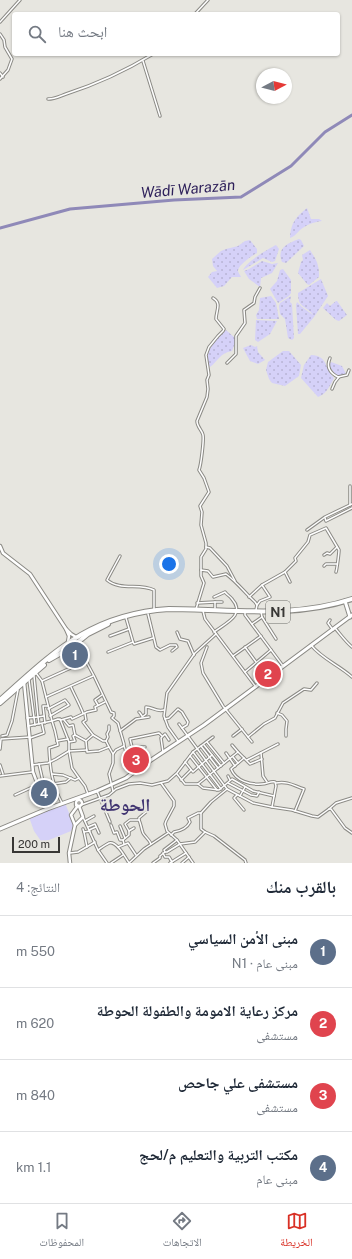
<!DOCTYPE html>
<html lang="ar">
<head>
<meta charset="utf-8">
<style>
  :root { --surface:#fff; --page:#f6f6f7; --text:#1f2937; --muted:#747a83; --line:#e0e1e3; --accent:#d93025 }
  body { margin:0; font-family:"Public Sans","Noto Naskh Arabic",sans-serif; background:var(--page); color:var(--text); direction:rtl }
  .compass { position:absolute; left:256px; top:68px; width:36px; height:36px; border-radius:50%; background:var(--surface); box-shadow:0 1px 3px #0004; rotate:83deg }
  .scale { position:absolute; left:12px; bottom:10px; width:48px; box-sizing:border-box; padding-left:4px; border:2px solid #383735; border-top:0; font-size:11px; line-height:14px; white-space:nowrap; color:#383735; -webkit-text-stroke:3px #e7e6e0; paint-order:stroke }
  .you { position:absolute; left:169px; top:564px; width:14px; height:14px; margin:-10px; border:3px solid #fff; border-radius:50%; background:#1a73e8; box-shadow:0 0 0 6px #1a73e833 }
  .badge { display:grid; place-items:center; width:26px; height:26px; border-radius:50%; background:var(--accent); color:#fff; font-size:13px; font-weight:700 }
  .pin { position:absolute; translate:-50% -50%; border:2px solid #fff; box-shadow:0 1px 4px #0006 }
  .list { margin:0; padding:0; list-style:none }
  h2 { display:flex; justify-content:space-between; align-items:center; height:52px; margin:0; padding:0 16px; font-size:17px }
  h2 small { font-size:13px; font-weight:400; color:var(--muted) }
  .list li { display:grid; grid-template-columns:26px 1fr auto; gap:12px; align-items:center; box-sizing:border-box; height:72px; padding:0 16px; border-top:1px solid var(--line) }
  .list b { display:block; font-size:15px; white-space:nowrap }
  .list p { margin:0; font-size:13px; white-space:nowrap; color:var(--muted) }
  .list em { font-size:13px; font-style:normal; color:var(--muted) }
  .icon { flex:none; width:22px; height:22px; fill:none; stroke:currentColor; stroke-width:2; stroke-linecap:round; stroke-linejoin:round }
  .map { position:relative; flex:none; width:352px; height:863px; overflow:hidden; direction:ltr }
  .search { position:absolute; background:var(--surface); box-shadow:0 1px 3px #0004; left:12px; right:12px; top:12px; height:44px; display:flex; align-items:center; gap:10px; box-sizing:border-box; padding:0 14px; border-radius:4px; color:var(--muted); font-size:15px }
  .sheet { height:340px; background:var(--surface) }
  nav { display:flex; justify-content:space-around; align-items:center; box-sizing:border-box; height:56px; border-top:1px solid var(--line); background:var(--surface); font-size:11px; color:var(--muted) }
  nav a { display:grid; justify-items:center; gap:2px }
  nav .on { color:var(--accent) }
  .map>svg:first-child { display:block }
</style>
</head>
<body>
<div class="map">
<svg width="352" height="863" viewBox="0 0 352 863">
  <defs>
    <pattern id="grass-dots" width="8" height="8" patternUnits="userSpaceOnUse"><rect width="8" height="8" fill="#d5d1f8"/><path d="M2 2h.1M6 6h.1" fill="none" stroke="#b8b4d5" stroke-width="1.8" stroke-linecap="round"/></pattern>
  </defs>
  <rect width="100%" height="100%" fill="#e7e6e0"/>
  <!-- grass -->
  <g fill="url(#grass-dots)">
    <path d="M307 208 311 219H319L322 221C313 222 306 225 300 230 296 234 295 236 290 238 291 223 295 218 307 208Z"/>
    <path d="M299 239 301 240 304 246 286 263 282 262C276 248 288 243 299 239Z"/>
    <path d="M250 240 257 249V253C253 255 238 265 238 271 238 272 240 275 241 277H232L224 286 217 288 208 277 212 272 217 271 213 266 212 259 221 251 226 249 238 246 245 241Z"/>
    <path d="M276 245 279 249 275 261 272 262 263 258 243 270C246 262 268 249 276 245Z"/>
    <path d="M310 250C313 255 317 260 318 266 319 269 319 273 319 277L309 285 307 284 298 273 301 262 303 260 302 255Z"/>
    <polygon points="262,261 272,264 278,263 272,273 261,278 260,287 249,279 244,271 249,269"/>
    <polygon points="283,269 291,280 291,293 289,296 278,303 270,289 277,281 280,270"/>
    <path d="M321 279 328 296 314 317 300 334H298L296 305 297 302 302 307 313 315C306 305 298 309 298 293Z"/>
    <polygon points="271,296 276,303 279,319 257,319 256,315 259,310 260,298"/>
    <polygon points="291,296 290,302 292,304 294,338 292,340 288,338 285,319 280,314 279,306 280,303"/>
    <polygon points="336,301 337,301 347,315 339,321 336,320 323,308 327,303 330,306"/>
    <polygon points="256,320 277,321 270,334 258,342 255,340"/>
    <path d="M226 330 235 338V343L232 351C220 353 218 361 210 367 202 353 216 339 226 330Z"/>
    <polygon points="251,345 255,347 257,346 258,352 265,360 258,364 250,361 243,348"/>
    <polygon points="283,351 289,351 301,365 299,376 285,386 272,383 269,379 266,370 268,362"/>
    <path d="M311 355C328 356 324 367 334 378 330 385 327 394 318 397L301 378 304 365Z"/>
    <polygon points="331,362 342,366 346,374 340,376 335,374 329,366"/>
  </g>
  <!-- pitch -->
  <polygon fill="#d5d1f8" points="65,803 74,825 71,831 49,840 41,841 34,831 29,817"/>
  <g fill="none" stroke-linecap="round" stroke-linejoin="round">
    <!-- river -->
    <polyline stroke="#8f89b8" stroke-width="3" points="0,228 70,209 174,200 241,197 291,166 325,132 352,115"/>
    <!-- minor casing -->
    <g stroke="#8b8a85" stroke-width="3.5">
      <g id="minor">
        <polyline points="195,14 208,0"/>
        <polyline points="0,22 20,0"/>
        <polyline points="0,34 4,40 5,47 12,59 8,70 0,79"/>
        <polyline points="143,61 160,116"/>
        <polyline points="0,73 3,77"/>
        <path d="M48 99C55 99 60 96 66 94 97 84 125 71 153 54"/>
        <path d="M330 358C326 367 330 373 338 377L347 375 349 370"/>
        <polyline points="227,363 236,354 236,336 245,323 244,310 254,303 255,297 260,288"/>
        <polyline points="332,389 335,382 339,377"/>
        <polyline points="350,505 350,486"/>
        <polyline points="325,518 326,521 352,508"/>
        <polyline points="307,530 325,517 352,504"/>
        <polyline points="206,547 210,548 227,566 235,581"/>
        <polyline points="324,555 327,553 330,554 337,547"/>
        <path d="M120 556 107 580C120 591 139 583 154 590V610"/>
        <polyline points="324,566 326,564 337,564"/>
        <path d="M201 570V557L206 549V543L201 525 202 512 200 506 209 492 204 478 199 470C201 465 204 440 203 435 202 430 197 427 197 421L207 397 208 389 207 380 209 375 206 355 209 347 218 336 223 331 224 329 216 319C216 311 222 303 213 298"/>
        <path d="M285 572 296 561 295 558 308 542 310 535 326 528 339 550C339 553 337 569 336 572"/>
        <path d="M214 597 225 592C227 595 230 596 232 599 246 615 226 623 214 632"/>
        <polyline points="249,597 262,585 285,572 290,582"/>
        <polyline points="197,603 215,602"/>
        <polyline points="257,605 260,601 270,597 262,585"/>
        <polyline points="215,608 215,602 222,602"/>
        <path d="M196 609 204 583 201 576V570L208 571 213 577 226 574C237 582 245 593 255 602L257 605 256 610"/>
        <polyline points="203,611 205,619 256,687"/>
        <polyline points="261,612 262,617 276,639"/>
        <polyline points="245,613 245,615 283,666"/>
        <polyline points="148,614 156,647 160,650 170,645 176,645 177,647 172,651"/>
        <polyline points="126,618 133,642"/>
        <polyline points="330,620 328,623 333,630"/>
        <polyline points="252,624 262,617"/>
        <path d="M335 628C341 635 345 641 352 647"/>
        <polyline points="177,632 180,639 188,641 194,655"/>
        <polyline points="110,636 129,629"/>
        <polyline points="79,643 79,648 94,676 111,712 114,713 114,716 112,718 118,723 124,744 124,746 116,750 113,754 113,763 109,774 113,791"/>
        <path d="M311 645C322 659 339 665 352 677"/>
        <polyline points="207,647 201,663 203,673 223,706 252,742"/>
        <polyline points="245,647 256,662"/>
        <polyline points="108,652 133,642 134,644 153,638"/>
        <polyline points="233,656 261,636"/>
        <polyline points="245,672 271,650"/>
        <polyline points="29,680 35,725"/>
        <polyline points="42,681 86,661"/>
        <path d="M71 687C75 696 80 705 83 713"/>
        <polyline points="46,697 93,676"/>
        <polyline points="98,705 95,700 102,695"/>
        <polyline points="48,709 65,700 69,705 50,716"/>
        <polyline points="139,712 140,713 142,716"/>
        <polyline points="277,713 282,715 287,721 286,729 286,736"/>
        <polyline points="85,714 86,720 83,722 93,735 86,741"/>
        <path d="M142 717 146 714V707C153 707 155 712 164 710"/>
        <polyline points="27,718 38,717 34,676"/>
        <polyline points="60,719 69,742 75,741 73,736 75,735 86,741 87,752 99,751 109,747 113,754"/>
        <polyline points="165,719 169,718 178,709 182,712 188,722 187,725 182,728"/>
        <polyline points="64,720 69,726 73,725 75,735"/>
        <polyline points="45,723 43,706 48,706"/>
        <polyline points="39,724 38,717 44,716"/>
        <polyline points="179,724 227,789 253,803 272,807 292,810 312,816 318,817 329,809 331,809 345,828 352,833"/>
        <polyline points="28,726 52,721 42,681 36,673"/>
        <polyline points="120,731 136,719 149,717"/>
        <polyline points="93,735 103,741 106,741 109,747"/>
        <polyline points="2,736 7,735 12,721 18,690"/>
        <polyline points="233,736 242,729"/>
        <polyline points="248,737 264,724 275,718 283,703 304,689 311,690 317,683"/>
        <polyline points="30,738 44,733 42,724"/>
        <polyline points="57,741 68,739"/>
        <polyline points="106,741 108,737 107,734 109,730 109,726"/>
        <polyline points="178,741 168,727 164,716 167,693 195,653 216,634"/>
        <polyline points="207,742 224,763"/>
        <polyline points="204,745 221,766"/>
        <polyline points="232,745 238,752 250,764 262,759"/>
        <polyline points="124,746 129,760 132,774"/>
        <polyline points="201,746 218,768"/>
        <polyline points="145,747 132,747 130,739 159,733 162,736"/>
        <polyline points="0,749 1,739 30,737"/>
        <polyline points="69,751 72,768 79,778"/>
        <polyline points="69,751 87,750"/>
        <polyline points="163,752 161,738 165,734 169,740"/>
        <polyline points="193,752 221,789"/>
        <polyline points="226,753 235,766"/>
        <polyline points="261,753 263,776 267,782"/>
        <polyline points="190,756 217,790"/>
        <polyline points="233,757 238,763"/>
        <path d="M244 758 231 769C236 781 250 785 262 784 267 784 270 781 275 782L276 786 272 807"/>
        <polyline points="247,760 278,744"/>
        <polyline points="185,762 193,772 212,755"/>
        <polyline points="39,764 44,786"/>
        <polyline points="0,765 3,774"/>
        <polyline points="32,765 48,763 56,759 69,751 69,742"/>
        <polyline points="52,774 63,775 75,780 79,778 85,786 88,794"/>
        <polyline points="177,774 185,784 198,784 203,788 219,790 232,779 253,791 274,796"/>
        <polyline points="0,776 32,772"/>
        <polyline points="228,776 230,780"/>
        <polyline points="181,780 191,770"/>
        <polyline points="161,783 174,801 174,806 166,821 165,824 167,831 177,840 193,863"/>
        <polyline points="228,783 251,795 257,796 259,792"/>
        <path d="M276 783C289 781 294 786 304 789L295 811"/>
        <polyline points="53,784 66,782 71,778"/>
        <polyline points="198,784 238,752"/>
        <polyline points="40,788 53,783"/>
        <polyline points="227,789 211,802 201,813 201,829 205,832 214,836 245,860 246,863"/>
        <polyline points="97,791 110,822"/>
        <polyline points="15,795 37,785"/>
        <polyline points="237,795 234,798 244,810"/>
        <polyline points="240,796 245,787"/>
        <path d="M62 803C52 785 50 768 49 748L58 745 55 731 52 721 58 719 61 720 71 717 72 719 87 712 96 710 95 707 105 702"/>
        <polyline points="81,805 109,795 116,789 129,784 140,783 152,785 168,781 177,773 193,752 213,737"/>
        <polyline points="329,809 336,803 352,798"/>
        <polyline points="83,817 98,850 107,863"/>
        <polyline points="139,820 139,818 146,812"/>
        <polyline points="85,821 94,816"/>
        <polyline points="111,825 114,833 117,832 120,840 123,840"/>
        <polyline points="120,826 125,838"/>
        <polyline points="88,827 95,824 99,833"/>
        <polyline points="83,829 84,832 90,831"/>
        <polyline points="89,830 96,827"/>
        <polyline points="129,831 134,828"/>
        <polyline points="84,832 87,847"/>
        <path d="M171 835 174 832C180 831 187 828 190 822L188 818 198 813H201"/>
        <path d="M124 844 123 840 129 835V831L125 824 130 820H139C141 824 141 828 143 833 145 837 149 839 151 844"/>
        <polyline points="118,847 128,843 136,855"/>
        <path d="M98 850C101 848 105 845 109 843 117 841 125 857 129 863L144 849 168 833"/>
        <polyline points="165,852 164,850 177,840"/>
        <polyline points="70,853 78,852 95,842"/>
        <polyline points="163,853 165,857 169,857 172,862"/>
        <polyline points="111,863 123,855"/>
        <polyline points="153,863 160,858 160,856 165,852 167,852 180,844 195,842 205,832"/>
        <polyline points="170,863 186,853"/>
        <polyline points="182,863 189,857"/>
      </g>
    </g>
    <!-- tertiary casing -->
    <g stroke="#8b8a85" stroke-width="4.5">
      <g id="tertiary">
        <polyline points="0,546 3,553 30,574 66,629"/>
        <polyline points="68,642 69,636 66,629 71,634 76,637"/>
        <polyline points="24,682 33,772 47,809"/>
        <circle cx="79" cy="803" r="3"/>
        <polyline points="76,805 77,807 71,815 75,825 83,817 79,806"/>
        <polyline points="70,863 69,853 75,825"/>
      </g>
    </g>
    <!-- secondary casing -->
    <g stroke="#8b8a85" stroke-width="5">
      <g id="secondary">
        <polyline points="345,601 350,617"/>
        <polyline points="0,829 47,809 97,791 126,778 139,768 204,725 352,615"/>
      </g>
    </g>
    <!-- trunk casing -->
    <g stroke="#8b8a85" stroke-width="6">
      <g id="trunk">
        <polyline points="49,660 72,647 88,634 108,624"/>
        <path d="M0 700C55 651 91 614 169 609 231 609 292 619 352 599"/>
        <polyline points="0,703 44,665"/>
      </g>
    </g>
    <!-- minor -->
    <use href="#minor" stroke="#fff" stroke-width="1.5"/>
    <!-- tertiary -->
    <use href="#tertiary" stroke="#fff" stroke-width="2.5"/>
    <!-- secondary -->
    <use href="#secondary" stroke="#fff" stroke-width="3"/>
    <!-- trunk -->
    <use href="#trunk" stroke="#fff" stroke-width="4"/>
  </g>
  <g text-anchor="middle" stroke-width="4" stroke-linejoin="round" paint-order="stroke">
    <!-- shield labels -->
    <rect fill="#e7e6e0" stroke="#6c6c68" stroke-width="1" x="266" y="601" width="24" height="22" rx="3"/>
    <g font-size="13" font-weight="bold" fill="#383735">
      <text x="278" y="617">N1</text>
    </g>
    <!-- water labels -->
    <g font-size="15" font-style="italic" fill="#2f215b" stroke="#e7e6e0">
      <text transform="translate(188 189) rotate(-5)" y="5">Wādī Warazān</text>
    </g>
    <!-- district labels -->
    <g font-size="18" font-weight="bold" fill="#413571" stroke="#e7e6e0">
      <text x="125" y="811">الحوطة</text>
    </g>
  </g>
</svg>
<svg class="compass" viewBox="-18 -18 36 36"><path d="M0-13l5 13h-10z" fill="#e53935"/><path d="M0 13l5-13h-10z" fill="#747a83"/></svg>
<div class="scale">200 m</div>
<div class="you"></div>
<div class="pin badge" style="left:75px;top:655px;background:#5c6f8a">1</div>
<div class="pin badge" style="left:268px;top:674px;background:#e0444e">2</div>
<div class="pin badge" style="left:136px;top:760px;background:#e0444e">3</div>
<div class="pin badge" style="left:44px;top:793px;background:#5c6f8a">4</div>
<div class="search"><svg class="icon" aria-label="search" viewBox="0 0 24 24"><circle cx="10" cy="10" r="6"/><path d="M15 15l6 6"/></svg>ابحث هنا</div>
</div>
<section class="sheet">
<h2>بالقرب منك<small>النتائج: 4</small></h2>
<ul class="list">
<li><span class="badge" style="background:#5c6f8a">1</span><div><b>مبنى الأمن السياسي</b><p>مبنى عام · N1</p></div><em>550 m</em></li>
<li><span class="badge" style="background:#e0444e">2</span><div><b>مركز رعاية الامومة والطفولة الحوطة</b><p>مستشفى</p></div><em>620 m</em></li>
<li><span class="badge" style="background:#e0444e">3</span><div><b>مستشفى علي جاحص</b><p>مستشفى</p></div><em>840 m</em></li>
<li><span class="badge" style="background:#5c6f8a">4</span><div><b>مكتب التربية والتعليم م/لحج</b><p>مبنى عام</p></div><em>1.1 km</em></li>
</ul>
</section>
<nav>
<a class="on"><svg class="icon" aria-label="map" viewBox="0 0 24 24"><path d="M3 6l6-2 6 2 6-2v14l-6 2-6-2-6 2zM9 4v14M15 6v14"/></svg>الخريطة</a>
<a><svg class="icon" aria-label="directions" viewBox="0 0 24 24"><path d="M12 3l9 9-9 9-9-9zM9 14v-3h6M13 9l2 2-2 2"/></svg>الاتجاهات</a>
<a><svg class="icon" aria-label="saved" viewBox="0 0 24 24"><path d="M7 4h10v16l-5-4-5 4z"/></svg>المحفوظات</a>
</nav>
</body>
</html>
